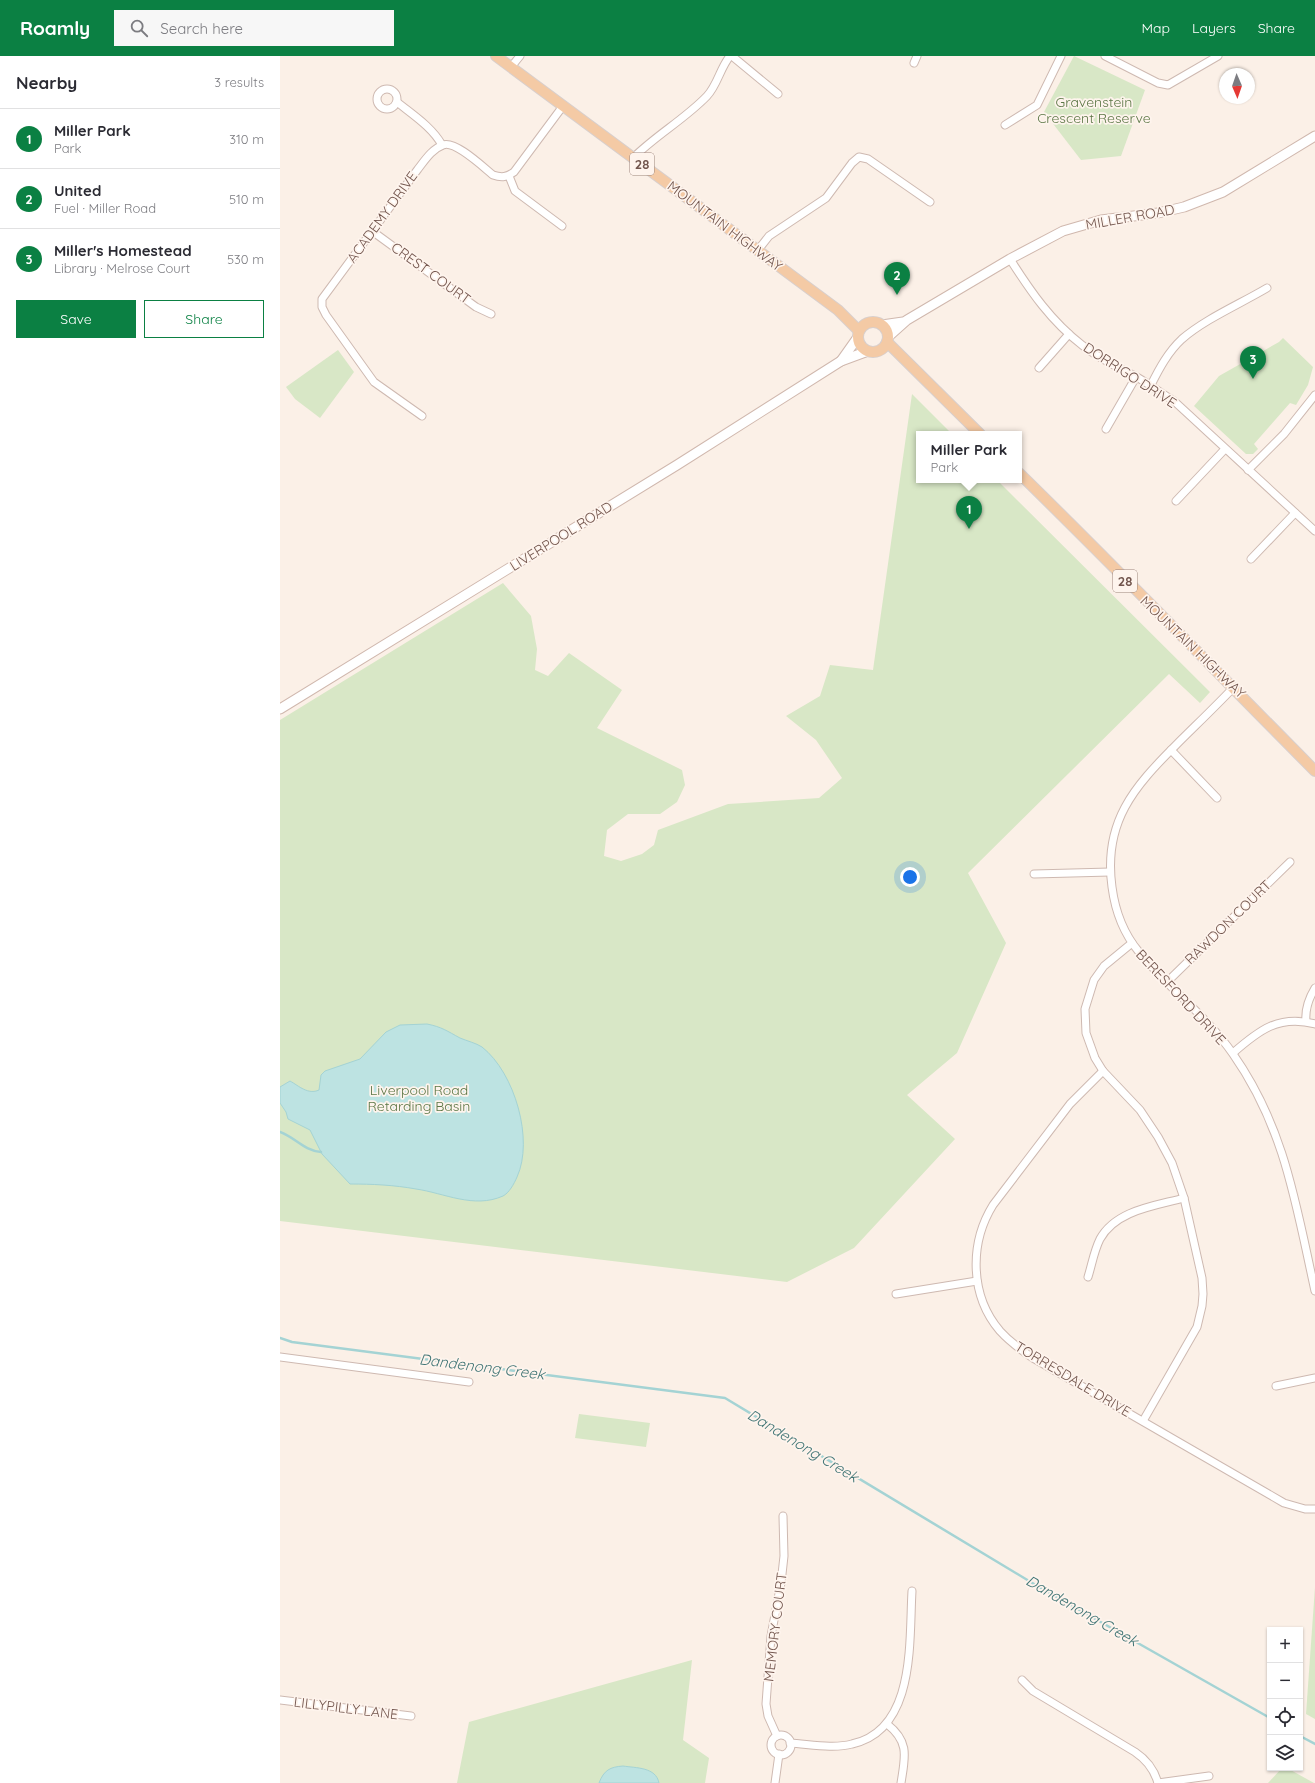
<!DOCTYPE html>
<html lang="en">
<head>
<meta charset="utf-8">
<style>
  :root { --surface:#fff; --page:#f7f7f7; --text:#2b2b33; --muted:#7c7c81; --line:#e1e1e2; --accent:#0b8043 }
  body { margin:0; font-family:Quicksand,sans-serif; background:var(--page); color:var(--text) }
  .controls { position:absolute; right:12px; bottom:12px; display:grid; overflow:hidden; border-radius:0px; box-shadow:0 1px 3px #0004 }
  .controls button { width:36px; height:36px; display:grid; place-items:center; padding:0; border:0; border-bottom:1px solid var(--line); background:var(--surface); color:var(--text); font:20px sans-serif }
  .compass { position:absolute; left:939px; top:12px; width:36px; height:36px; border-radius:50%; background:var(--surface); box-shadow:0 1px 3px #0004; rotate:178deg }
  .you { position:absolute; left:630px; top:821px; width:14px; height:14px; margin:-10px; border:3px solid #fff; border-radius:50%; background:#1a73e8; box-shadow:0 0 0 6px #1a73e833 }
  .badge { display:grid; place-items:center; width:26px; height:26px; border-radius:50%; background:var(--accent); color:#fff; font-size:13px; font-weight:700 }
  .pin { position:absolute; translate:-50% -33px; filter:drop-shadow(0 1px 2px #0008) }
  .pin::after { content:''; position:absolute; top:21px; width:14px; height:12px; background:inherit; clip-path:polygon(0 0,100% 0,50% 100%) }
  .popup { position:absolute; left:636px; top:375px; width:106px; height:52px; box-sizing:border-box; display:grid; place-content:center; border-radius:0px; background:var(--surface); filter:drop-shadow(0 1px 3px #0005); font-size:13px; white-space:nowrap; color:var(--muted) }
  .popup b { font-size:15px; color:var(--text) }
  .popup::after { content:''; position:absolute; left:50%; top:100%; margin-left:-8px; border:8px solid transparent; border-top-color:var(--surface) }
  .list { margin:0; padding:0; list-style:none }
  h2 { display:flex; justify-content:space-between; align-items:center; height:52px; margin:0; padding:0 16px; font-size:17px }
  h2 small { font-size:13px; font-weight:400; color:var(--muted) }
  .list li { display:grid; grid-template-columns:26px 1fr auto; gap:12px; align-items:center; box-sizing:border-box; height:60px; padding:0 16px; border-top:1px solid var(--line) }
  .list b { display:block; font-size:15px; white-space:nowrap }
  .list p { margin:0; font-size:13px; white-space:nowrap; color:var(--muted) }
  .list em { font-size:13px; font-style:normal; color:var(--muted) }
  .actions { display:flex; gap:8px; padding:12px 16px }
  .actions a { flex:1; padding:9px 0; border:1px solid var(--accent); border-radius:0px; text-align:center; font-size:14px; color:var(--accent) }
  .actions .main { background:var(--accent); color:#fff }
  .icon { flex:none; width:22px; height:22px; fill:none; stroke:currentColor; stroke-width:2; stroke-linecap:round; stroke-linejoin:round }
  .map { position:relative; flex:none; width:1035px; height:1727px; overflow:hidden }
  header { display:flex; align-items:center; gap:24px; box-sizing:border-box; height:56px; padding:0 20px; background:var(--accent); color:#fff }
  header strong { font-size:19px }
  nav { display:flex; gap:22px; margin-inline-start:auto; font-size:14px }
  .search { width:280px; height:36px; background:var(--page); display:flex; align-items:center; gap:10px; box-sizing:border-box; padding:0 14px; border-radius:0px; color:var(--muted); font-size:15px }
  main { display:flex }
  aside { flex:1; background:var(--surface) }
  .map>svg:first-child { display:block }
</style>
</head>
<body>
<header>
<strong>Roamly</strong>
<div class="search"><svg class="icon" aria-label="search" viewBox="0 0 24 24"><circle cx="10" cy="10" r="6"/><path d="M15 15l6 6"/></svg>Search here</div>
<nav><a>Map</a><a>Layers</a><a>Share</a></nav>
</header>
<main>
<aside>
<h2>Nearby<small>3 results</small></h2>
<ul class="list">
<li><span class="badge">1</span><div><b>Miller Park</b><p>Park</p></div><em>310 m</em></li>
<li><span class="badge">2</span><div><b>United</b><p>Fuel · Miller Road</p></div><em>510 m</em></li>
<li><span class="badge">3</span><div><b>Miller's Homestead</b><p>Library · Melrose Court</p></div><em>530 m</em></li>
</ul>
<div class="actions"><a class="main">Save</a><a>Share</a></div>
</aside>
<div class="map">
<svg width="1035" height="1727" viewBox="0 0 1035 1727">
  <rect width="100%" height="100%" fill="#fbf0e7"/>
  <!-- green -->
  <g fill="#d8e7c6">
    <polygon points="794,0 865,34 841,100 801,104 764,56"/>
    <polygon points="1003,282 1033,311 1028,329 1016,349 1010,347 974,388 978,393 973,398 966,398 914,350 939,320 999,286"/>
    <polygon points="58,294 74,316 40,362 15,343 6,331"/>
    <polygon points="632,338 672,378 639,378 639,424 717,424 930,636 920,647 889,618 688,817 726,887 677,997 627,1039 675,1083 574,1192 507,1226 0,1165 0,664 223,527 251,560 257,593 255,614 268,620 289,597 342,634 317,672 402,714 405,729 397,746 380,758 348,758 327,774 324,800 341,805 362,798 374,789 378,774 448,748 539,742 562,722 536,684 506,660 540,640 550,609 593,614"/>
    <polygon points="299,1358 370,1367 366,1391 295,1382"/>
    <polygon points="1035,1531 1035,1663 1026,1658"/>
    <polygon points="412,1604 403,1684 429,1702 425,1727 177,1727 189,1666"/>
    <polygon points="1002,1712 1007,1712 1034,1727 988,1727"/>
  </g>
  <!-- water -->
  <g fill="#bde3e2" stroke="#a4d3d4">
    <path d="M147 968C162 971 167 975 180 982 187 985 196 987 202 991 235 1017 254 1084 237 1121 234 1128 229 1137 223 1140 194 1153 164 1137 136 1133 114 1129 92 1128 70 1128L42 1098 30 1074 8 1063 6 1056 0 1047V1031L10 1025C19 1030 28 1039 39 1034L41 1019 45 1015 80 1003 106 976 120 969Z"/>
    <path d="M343 1710C356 1712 376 1711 379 1727H319C324 1714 330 1711 343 1710Z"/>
  </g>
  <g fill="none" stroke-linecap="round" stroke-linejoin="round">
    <!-- stream -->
    <g stroke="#a4d3d4" stroke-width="2.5">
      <path d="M0 1076C16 1082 23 1094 41 1096"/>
      <polyline points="0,1282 12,1286 445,1342 759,1531 990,1662"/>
      <polyline points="1020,1680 1035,1688"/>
    </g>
    <!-- minor casing -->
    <g stroke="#ceb9b1" stroke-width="9">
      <g id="minor">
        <polyline points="452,0 498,38"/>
        <polyline points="825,0 878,27 888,29 938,0"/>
        <polyline points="634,7 637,0"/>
        <polyline points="231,11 240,0"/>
        <circle cx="107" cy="43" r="10"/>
        <path d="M117 46C133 59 152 71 162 89"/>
        <polyline points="725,69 757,49 781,0"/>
        <path d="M353 102C376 79 405 63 427 40 438 28 440 12 450 0"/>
        <polyline points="229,120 235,135 282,170"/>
        <polyline points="92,175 196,251 211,258"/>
        <polyline points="478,194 489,180 546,142 572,107 579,101 588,103 650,146"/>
        <path d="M730 203C751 236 771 265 802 289 818 302 837 311 855 320 869 328 881 337 894 345L1035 475"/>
        <polyline points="759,312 789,278"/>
        <path d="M871 329C879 313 888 296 902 283 925 263 960 248 987 232"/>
        <path d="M142 360 94 326 46 259 42 251V243L138 113C145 104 152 93 163 89 175 84 203 111 213 119 222 122 227 121 234 116L283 50"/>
        <polyline points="826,373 856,321"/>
        <polyline points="968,414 1004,378 1035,339"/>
        <polyline points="896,445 945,393"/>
        <polyline points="971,503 1015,457"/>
        <path d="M954 631C935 651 915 670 896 689 854 731 823 766 832 831 835 854 844 878 859 896 888 932 927 960 953 998 1005 1072 1016 1149 1035 1235"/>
        <polyline points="891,694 937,742"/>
        <polyline points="754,818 830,816"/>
        <polyline points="852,887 824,910 814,924 805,953 806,977 815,1002 823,1015 860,1054 878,1081 892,1107 904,1142 922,1222 923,1238 922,1250 917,1271 863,1365"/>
        <polyline points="887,926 1010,806"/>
        <path d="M1026 965C1025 954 1029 942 1035 932"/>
        <path d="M953 997C978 975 999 958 1035 968"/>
        <path d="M823 1015 790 1048 713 1149C689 1188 690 1240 720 1275 730 1286 741 1294 753 1302L1004 1447 1025 1453H1035"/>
        <path d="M808 1221C812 1208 814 1195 820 1183 836 1154 875 1150 904 1142"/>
        <polyline points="616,1238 697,1225"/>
        <polyline points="0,1301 189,1326"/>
        <polyline points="996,1330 1035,1322"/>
        <path d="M742 1624 753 1635 855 1696C867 1704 874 1713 878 1727"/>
        <polyline points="0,1644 131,1660"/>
        <path d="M607 1668C630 1686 625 1701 621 1727"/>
        <circle cx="501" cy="1689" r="10"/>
        <polyline points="497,1680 488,1660 486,1648 491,1580 501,1527 504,1500 503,1460"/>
        <path d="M510 1687C529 1688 553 1693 572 1688 636 1674 629 1586 632 1535"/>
        <polyline points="495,1727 499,1698"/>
        <polyline points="878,1727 929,1720"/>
      </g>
    </g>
    <!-- secondary casing -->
    <g stroke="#d0b8ae" stroke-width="11">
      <g id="secondary">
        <polyline points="602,269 623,266"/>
        <polyline points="608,281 627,264 730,203 783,175 821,164 878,157 904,151 943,136 1035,80"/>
        <polyline points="561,305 578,281"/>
        <polyline points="0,653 397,409 561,305 588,295"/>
      </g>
    </g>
    <!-- primary casing -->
    <g stroke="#d8cfcd" stroke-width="12">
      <g id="primary">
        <polyline points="216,0 558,254 579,275"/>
        <circle cx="593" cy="281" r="15"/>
        <polyline points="607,286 700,378"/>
        <path d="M739 417C839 515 936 615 1035 715"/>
      </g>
    </g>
    <!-- minor -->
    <use href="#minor" stroke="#fff" stroke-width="7"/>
    <!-- secondary -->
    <use href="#secondary" stroke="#fff" stroke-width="9"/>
    <!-- primary -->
    <use href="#primary" stroke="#f4caa5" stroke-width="10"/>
  </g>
  <g text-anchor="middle" stroke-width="3.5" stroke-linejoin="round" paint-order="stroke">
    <!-- shield labels -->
    <g fill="#fef4ed" stroke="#9c857d" stroke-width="1">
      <rect x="350" y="97" width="24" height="22" rx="3"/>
      <rect x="833" y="514" width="24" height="22" rx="3"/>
    </g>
    <g font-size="13" font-weight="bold" fill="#72554d">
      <text x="362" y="113">28</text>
      <text x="845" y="530">28</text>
    </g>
    <!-- park labels -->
    <g font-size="14" fill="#5c7746" stroke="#fef4ed">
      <text x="814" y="51">Gravenstein<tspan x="814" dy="16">Crescent Reserve</tspan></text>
      <text x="139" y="1039">Liverpool Road<tspan x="139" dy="16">Retarding Basin</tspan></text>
    </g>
    <!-- street labels -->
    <g font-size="14" fill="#72554d" stroke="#fef4ed">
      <text transform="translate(102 161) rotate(-54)" y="5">ACADEMY DRIVE</text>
      <text transform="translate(850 161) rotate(-10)" y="5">MILLER ROAD</text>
      <text transform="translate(445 170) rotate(37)" y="5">MOUNTAIN HIGHWAY</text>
      <text transform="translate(151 217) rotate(36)" y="5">CREST COURT</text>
      <text transform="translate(850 319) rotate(33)" y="5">DORRIGO DRIVE</text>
      <text transform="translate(281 480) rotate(-32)" y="5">LIVERPOOL ROAD</text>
      <text transform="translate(913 591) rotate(44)" y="5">MOUNTAIN HIGHWAY</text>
      <text transform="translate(948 866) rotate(-44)" y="5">RAWDON COURT</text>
      <text transform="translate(901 941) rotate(47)" y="5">BERESFORD DRIVE</text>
      <text transform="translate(793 1323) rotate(31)" y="5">TORRESDALE DRIVE</text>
      <text transform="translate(495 1571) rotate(-83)" y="5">MEMORY COURT</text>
      <text transform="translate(66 1652) rotate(7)" y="5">LILLYPILLY LANE</text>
    </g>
    <!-- water labels -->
    <g font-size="15" font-style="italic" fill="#427676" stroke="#fef4ed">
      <text transform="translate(202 1311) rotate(7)" y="5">Dandenong Creek</text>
      <text transform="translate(523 1390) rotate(31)" y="5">Dandenong Creek</text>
      <text transform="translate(802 1555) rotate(30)" y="5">Dandenong Creek</text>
    </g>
  </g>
</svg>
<div class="controls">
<button>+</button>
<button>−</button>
<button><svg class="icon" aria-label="locate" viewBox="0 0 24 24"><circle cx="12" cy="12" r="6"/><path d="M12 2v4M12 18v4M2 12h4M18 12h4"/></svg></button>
<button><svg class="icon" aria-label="layers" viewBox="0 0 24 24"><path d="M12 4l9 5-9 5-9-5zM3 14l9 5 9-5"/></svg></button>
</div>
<svg class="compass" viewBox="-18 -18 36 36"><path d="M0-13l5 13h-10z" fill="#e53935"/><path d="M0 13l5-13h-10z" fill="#7c7c81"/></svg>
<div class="you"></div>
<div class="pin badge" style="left:689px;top:473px">1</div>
<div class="popup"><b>Miller Park</b>Park</div>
<div class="pin badge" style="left:617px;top:239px">2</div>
<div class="pin badge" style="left:973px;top:323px">3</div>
</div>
</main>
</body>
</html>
